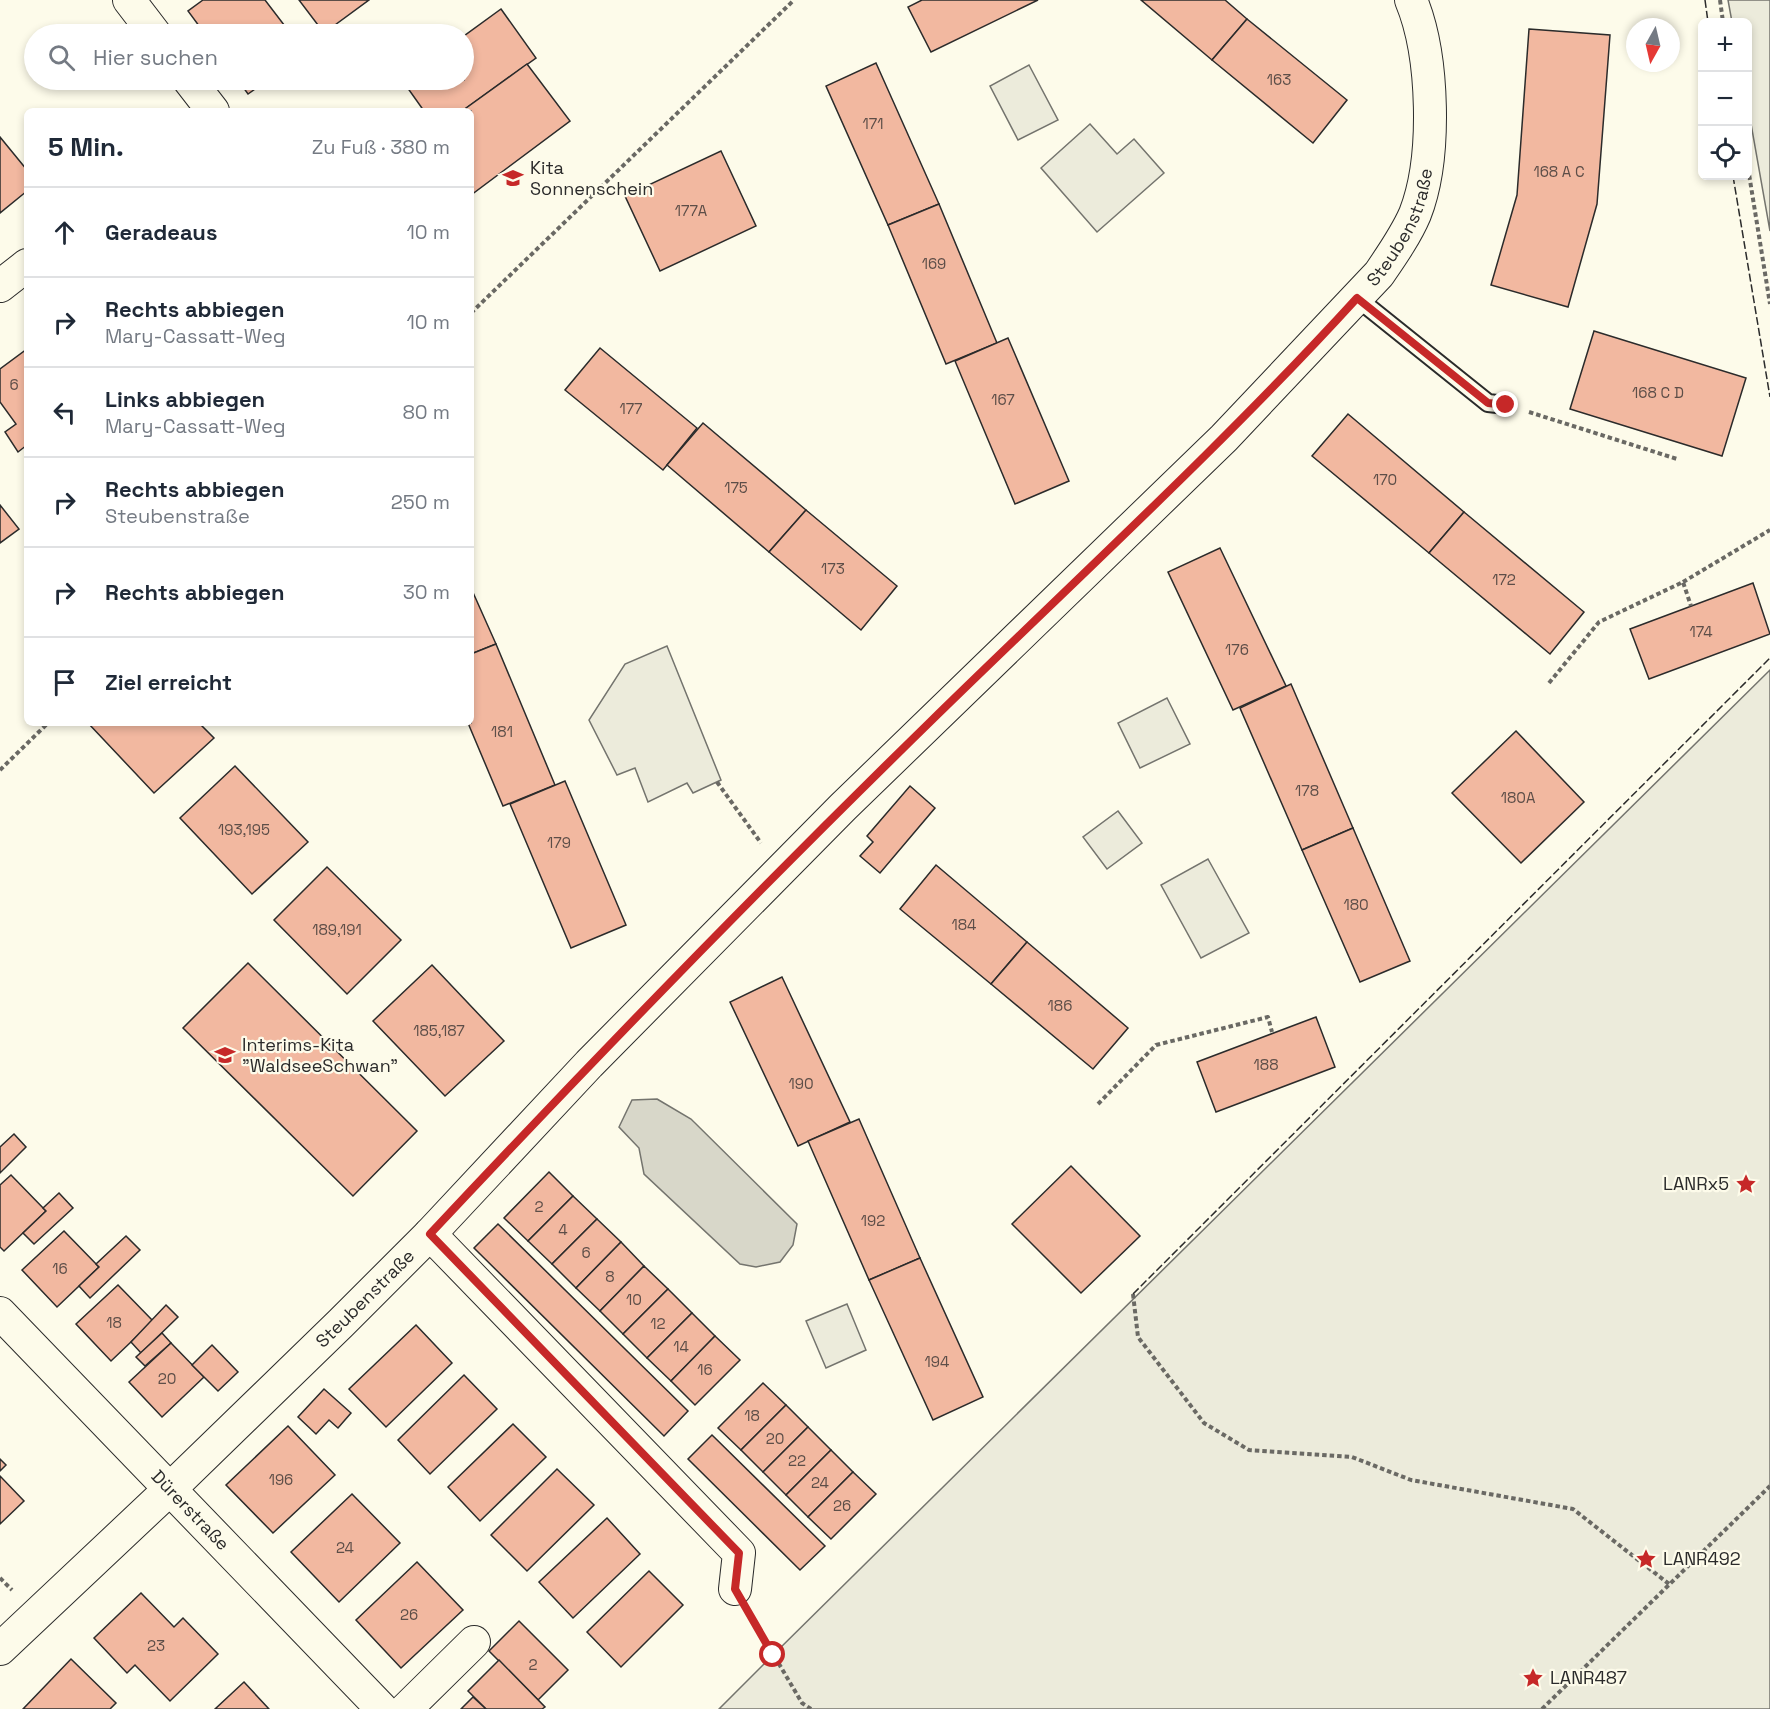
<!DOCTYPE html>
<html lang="de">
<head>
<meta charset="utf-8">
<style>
  :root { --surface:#fff; --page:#f2f2f3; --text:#1f2937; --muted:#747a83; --line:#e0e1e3 }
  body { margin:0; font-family:"Space Grotesk",sans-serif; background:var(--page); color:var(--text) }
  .controls { position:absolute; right:18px; top:18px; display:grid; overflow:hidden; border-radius:9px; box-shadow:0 3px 9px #0003 }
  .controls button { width:54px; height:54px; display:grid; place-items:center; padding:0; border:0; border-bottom:2px solid var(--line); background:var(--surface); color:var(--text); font:30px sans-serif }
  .compass { position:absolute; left:1626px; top:18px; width:54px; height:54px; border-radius:50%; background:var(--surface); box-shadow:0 3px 9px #0003; rotate:188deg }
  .stop { position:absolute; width:18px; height:18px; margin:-14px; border:4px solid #c62828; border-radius:50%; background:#fff }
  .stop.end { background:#c62828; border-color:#fff; box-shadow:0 2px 6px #0008 }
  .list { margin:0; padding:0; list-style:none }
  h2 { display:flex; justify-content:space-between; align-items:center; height:78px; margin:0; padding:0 24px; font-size:26px }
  h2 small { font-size:20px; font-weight:400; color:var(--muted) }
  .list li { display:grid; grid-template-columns:39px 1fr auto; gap:18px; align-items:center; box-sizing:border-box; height:90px; padding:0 24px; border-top:2px solid var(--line) }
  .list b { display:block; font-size:22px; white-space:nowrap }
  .list p { margin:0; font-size:20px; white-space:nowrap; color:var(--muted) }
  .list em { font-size:20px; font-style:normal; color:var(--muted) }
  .icon { flex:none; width:33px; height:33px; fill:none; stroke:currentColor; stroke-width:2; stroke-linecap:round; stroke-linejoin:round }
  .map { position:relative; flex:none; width:1770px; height:1709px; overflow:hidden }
  .search { position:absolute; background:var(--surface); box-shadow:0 3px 9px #0003; left:24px; top:24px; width:450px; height:66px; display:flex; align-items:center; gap:15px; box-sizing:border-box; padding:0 21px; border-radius:33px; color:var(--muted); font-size:22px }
  .panel { position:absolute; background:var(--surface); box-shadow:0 3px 9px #0003; left:24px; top:108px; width:450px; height:618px; border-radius:9px }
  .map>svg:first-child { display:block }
</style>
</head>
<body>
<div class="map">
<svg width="1770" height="1709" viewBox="0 0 1770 1709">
  <rect width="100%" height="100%" fill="#fdfbea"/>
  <!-- green -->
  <g fill="#ecebdb" stroke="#74746e" stroke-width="1.5">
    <polygon points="1728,0 1770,0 1770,231 1748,107 1748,22 1732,22"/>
    <polygon points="1029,65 1058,120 1018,140 990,86"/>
    <polygon points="1090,124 1117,154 1134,139 1164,173 1097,232 1041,168"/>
    <polygon points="667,646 721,780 693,793 687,783 648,802 635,768 617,775 589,720 625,664"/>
    <polygon points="1770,670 1770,1709 719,1709 773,1655"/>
    <polygon points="1167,698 1190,744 1140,768 1118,723"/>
    <polygon points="1118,811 1142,843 1107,869 1083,837"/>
    <polygon points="1208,859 1249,933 1201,958 1161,885"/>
    <polygon points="847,1304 866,1350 826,1368 806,1321"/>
  </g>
  <!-- water -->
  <polygon fill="#d8d7c9" stroke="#74746e" stroke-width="1.5" points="657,1099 691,1119 797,1224 793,1245 780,1262 756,1267 740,1264 644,1174 639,1148 619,1127 632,1100"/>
  <!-- building -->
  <g fill="#f2b8a0" stroke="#2b2b2b" stroke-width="1.5">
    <polygon points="203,0 265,0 291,34 205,34 188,11"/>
    <polygon points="299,0 369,0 324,33"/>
    <polygon points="922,0 1038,0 931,52 908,7"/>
    <polygon points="1141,0 1225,0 1247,19 1212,60"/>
    <polygon points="501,9 536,58 462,111 424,111 402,80 464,80 464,36"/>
    <polygon points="1247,19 1347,100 1313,143 1212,60"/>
    <polygon points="1529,29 1610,35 1597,204 1568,307 1491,285 1517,195"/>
    <polygon points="876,63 939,204 888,225 826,86"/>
    <polygon points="527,64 570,121 471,195 471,111 462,111"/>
    <polygon points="238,80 268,80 248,94"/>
    <polygon points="0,137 27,170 27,191 0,213"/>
    <polygon points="721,151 756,226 660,271 625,196"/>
    <polygon points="939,204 997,343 946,364 888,225"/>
    <polygon points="1594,331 1746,378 1722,456 1570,409"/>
    <polygon points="1008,338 1069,481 1015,504 955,361"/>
    <polygon points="600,348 697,428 663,470 565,390"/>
    <polygon points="27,349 27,445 18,452 5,432 16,424 0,402 0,369"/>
    <polygon points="1348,414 1464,512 1429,553 1312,456"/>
    <polygon points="703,423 806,510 769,552 667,465"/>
    <polygon points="0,505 19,529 0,543"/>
    <polygon points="806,510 897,586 861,630 769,552"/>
    <polygon points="1464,512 1584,612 1550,654 1429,553"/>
    <polygon points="1220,548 1286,686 1233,710 1168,572"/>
    <polygon points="1753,583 1770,634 1649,679 1630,629"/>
    <polygon points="471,588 496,644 471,654"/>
    <polygon points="496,644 555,785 503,806 468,723 471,723 471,654"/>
    <polygon points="1291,684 1353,828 1302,850 1240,708"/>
    <polygon points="88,723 199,723 214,738 154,793"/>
    <polygon points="1516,731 1584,802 1521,863 1452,793"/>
    <polygon points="235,766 308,842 252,894 180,818"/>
    <polygon points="565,781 626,925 571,948 510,804"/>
    <polygon points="910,786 935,808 880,873 860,856 873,842 867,836"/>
    <polygon points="1353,828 1410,961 1360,982 1302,850"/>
    <polygon points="936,865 1027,942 991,984 900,909"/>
    <polygon points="327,867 401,940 347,994 274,920"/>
    <polygon points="1027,942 1128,1028 1093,1069 991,984"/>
    <polygon points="248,963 417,1131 353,1196 183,1028"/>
    <polygon points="432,965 504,1041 445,1096 373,1021"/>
    <polygon points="782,977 850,1122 798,1146 730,1002"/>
    <polygon points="1316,1017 1335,1067 1216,1112 1197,1062"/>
    <polygon points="859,1119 920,1258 869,1280 808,1141"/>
    <polygon points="14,1134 26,1147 0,1173 0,1147"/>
    <polygon points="1071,1166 1140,1236 1081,1293 1012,1224"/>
    <polygon points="549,1172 573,1196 528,1241 504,1218"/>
    <polygon points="11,1175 46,1211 4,1251 0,1247 0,1185"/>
    <polygon points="59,1193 73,1208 34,1244 23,1233 46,1211 43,1208"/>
    <polygon points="573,1196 597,1219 552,1264 528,1241"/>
    <polygon points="597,1219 621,1242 576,1288 552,1264"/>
    <polygon points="498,1224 688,1411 664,1436 474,1248"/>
    <polygon points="64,1231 99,1267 57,1307 22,1270"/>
    <polygon points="126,1236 140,1250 90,1298 79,1286 99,1267 96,1264"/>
    <polygon points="621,1242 644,1266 600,1311 576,1288"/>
    <polygon points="920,1258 983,1397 933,1420 869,1280"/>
    <polygon points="644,1266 668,1289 623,1334 600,1311"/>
    <polygon points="118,1285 153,1321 111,1361 76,1324"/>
    <polygon points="668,1289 692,1313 647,1358 623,1334"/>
    <polygon points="166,1305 178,1317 141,1353 131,1342"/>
    <polygon points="692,1313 715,1336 671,1381 647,1358"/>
    <polygon points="416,1325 452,1363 386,1427 349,1389"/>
    <polygon points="162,1333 171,1343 145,1366 136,1357"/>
    <polygon points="715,1336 740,1360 695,1405 671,1381"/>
    <polygon points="171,1343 204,1377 162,1417 129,1382"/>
    <polygon points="212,1345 238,1372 218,1391 192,1365"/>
    <polygon points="464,1375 497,1409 430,1474 398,1440"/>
    <polygon points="763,1383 786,1405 741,1450 718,1428"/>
    <polygon points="324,1389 351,1413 338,1428 329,1420 316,1434 298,1417"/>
    <polygon points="786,1405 808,1427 763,1472 741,1450"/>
    <polygon points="513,1424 546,1457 480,1521 448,1487"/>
    <polygon points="288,1426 335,1475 273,1533 226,1485"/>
    <polygon points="808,1427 831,1450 786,1495 763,1472"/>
    <polygon points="712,1435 825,1546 800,1570 688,1459"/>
    <polygon points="831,1450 853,1472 808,1517 786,1495"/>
    <polygon points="0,1459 6,1465 0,1471"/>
    <polygon points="557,1469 594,1505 527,1571 491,1535"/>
    <polygon points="853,1472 876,1494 831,1539 808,1517"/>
    <polygon points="0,1476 24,1501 0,1524"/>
    <polygon points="352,1494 400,1543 339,1602 291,1552"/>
    <polygon points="607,1518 640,1554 573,1618 539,1582"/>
    <polygon points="417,1562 463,1610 401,1668 356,1620"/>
    <polygon points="649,1571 683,1605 621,1667 587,1632"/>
    <polygon points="141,1593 174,1627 183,1618 218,1654 170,1701 135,1665 127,1673 94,1638"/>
    <polygon points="519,1621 568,1670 538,1700 489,1651"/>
    <polygon points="71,1659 116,1703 110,1709 23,1709"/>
    <polygon points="499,1660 545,1707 542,1709 486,1709 468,1691"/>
    <polygon points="244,1682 269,1709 215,1709"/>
    <polygon points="473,1697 486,1709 461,1709"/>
  </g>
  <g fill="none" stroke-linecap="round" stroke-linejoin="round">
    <!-- lane casing -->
    <g stroke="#2b2b2b" stroke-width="20">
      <polyline id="lane" points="1357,298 1488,403 1506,405"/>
    </g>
    <!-- street casing -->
    <g stroke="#2b2b2b" stroke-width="34">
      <g id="street">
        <polyline points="129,0 155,34"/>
        <polyline points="189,80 213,111"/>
        <polyline points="0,286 27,265"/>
        <polyline points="430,1234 739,1553 735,1589"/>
        <path id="s1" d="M0 1313 382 1709"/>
        <path id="s2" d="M0 1649 171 1488 341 1323 430 1234 589 1064 843 807 1224 438 1379 274C1392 255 1406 235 1415 214 1437 158 1434 55 1411 0"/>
        <polyline points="406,1709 474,1642"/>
      </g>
    </g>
    <!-- path -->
    <g stroke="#6a6964" stroke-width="4" stroke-dasharray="4.5 3" stroke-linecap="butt">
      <polyline points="1720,0 1723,22"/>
      <polyline points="1748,168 1770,304"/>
      <polyline points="471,313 794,0"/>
      <polyline points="1529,412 1677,459"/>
      <polyline points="1683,582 1770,530"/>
      <polyline points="1549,683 1599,622 1683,582 1691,606"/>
      <polyline points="0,770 48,723"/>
      <polyline points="717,782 761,843"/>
      <polyline points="1098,1104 1156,1045 1268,1017 1272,1032"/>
      <polyline points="1133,1294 1138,1337 1204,1423 1249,1450 1352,1457 1411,1480 1573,1509 1669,1584"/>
      <polyline points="0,1578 12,1590"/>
      <polyline points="752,1618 802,1703 811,1709"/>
      <polyline points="1542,1709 1770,1486"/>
    </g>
    <!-- lane -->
    <use href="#lane" stroke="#fdfbea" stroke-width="16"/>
    <!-- street -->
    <use href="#street" stroke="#fdfbea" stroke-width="32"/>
    <!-- fence -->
    <g stroke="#2b2b2b" stroke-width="1.5" stroke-dasharray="8 3" stroke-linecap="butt">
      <polyline points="1705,0 1708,22"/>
      <polyline points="1733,176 1770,397"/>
      <polyline points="1133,1294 1770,658"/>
    </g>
  </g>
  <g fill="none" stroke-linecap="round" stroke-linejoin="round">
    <!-- route -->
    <path stroke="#c62828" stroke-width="8" d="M773 1655 735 1589 739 1553 430 1234C593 1060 759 889 930 722 1073 582 1222 446 1357 298L1488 403 1506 405"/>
  </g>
  <!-- icons -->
  <defs>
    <g id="school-bare" transform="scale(1.62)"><path d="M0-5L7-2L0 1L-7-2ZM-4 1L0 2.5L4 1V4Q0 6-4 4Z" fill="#c62828" stroke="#fdfbea" stroke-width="2.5" paint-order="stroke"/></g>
    <g id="sight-bare" transform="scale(1.62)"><path d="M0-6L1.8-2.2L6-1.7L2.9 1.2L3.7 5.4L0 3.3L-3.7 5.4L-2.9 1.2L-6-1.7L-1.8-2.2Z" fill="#c62828" stroke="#fdfbea" stroke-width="2.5" paint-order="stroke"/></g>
  </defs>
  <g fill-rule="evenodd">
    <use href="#school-bare" x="513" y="178"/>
    <use href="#school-bare" x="225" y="1055"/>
    <use href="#sight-bare" x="1746" y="1184"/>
    <use href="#sight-bare" x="1646" y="1559"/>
    <use href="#sight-bare" x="1533" y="1678"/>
  </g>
  <g text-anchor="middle" stroke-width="4.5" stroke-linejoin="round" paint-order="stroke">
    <!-- number labels -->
    <g font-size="15" fill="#5d4e48">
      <text x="1279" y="85">163</text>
      <text x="873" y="129">171</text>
      <text x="1559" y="177">168 A C</text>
      <text x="691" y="216">177A</text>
      <text x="934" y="269">169</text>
      <text x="14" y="390">6</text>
      <text x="1658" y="398">168 C D</text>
      <text x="1003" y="405">167</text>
      <text x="631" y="414">177</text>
      <text x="1385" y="485">170</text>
      <text x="736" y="493">175</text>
      <text x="833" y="574">173</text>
      <text x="1504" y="585">172</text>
      <text x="1701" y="637">174</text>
      <text x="1237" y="655">176</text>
      <text x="502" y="737">181</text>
      <text x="1307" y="796">178</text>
      <text x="1518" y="803">180A</text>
      <text x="244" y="835">193,195</text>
      <text x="559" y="848">179</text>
      <text x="1356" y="910">180</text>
      <text x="964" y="930">184</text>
      <text x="337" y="935">189,191</text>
      <text x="1060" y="1011">186</text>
      <text x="439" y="1036">185,187</text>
      <text x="1266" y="1070">188</text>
      <text x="801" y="1089">190</text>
      <text x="539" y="1212">2</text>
      <text x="873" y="1226">192</text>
      <text x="563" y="1235">4</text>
      <text x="586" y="1258">6</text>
      <text x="60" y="1274">16</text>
      <text x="610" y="1282">8</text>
      <text x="634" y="1305">10</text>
      <text x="114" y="1328">18</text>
      <text x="658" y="1329">12</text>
      <text x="681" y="1352">14</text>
      <text x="937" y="1367">194</text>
      <text x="705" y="1375">16</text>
      <text x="167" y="1384">20</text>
      <text x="752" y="1421">18</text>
      <text x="775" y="1444">20</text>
      <text x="797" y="1466">22</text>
      <text x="281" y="1485">196</text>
      <text x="820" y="1488">24</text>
      <text x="842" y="1511">26</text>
      <text x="345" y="1553">24</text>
      <text x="409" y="1620">26</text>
      <text x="156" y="1651">23</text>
      <text x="533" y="1670">2</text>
    </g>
    <!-- poi labels -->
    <g font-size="18" fill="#2b2b2b" stroke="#fdfbea" text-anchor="start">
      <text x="530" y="174">Kita<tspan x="530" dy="21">Sonnenschein</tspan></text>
      <text x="242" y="1051">Interims-Kita<tspan x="242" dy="21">"WaldseeSchwan"</tspan></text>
      <text x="1729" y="1190" text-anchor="end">LANRx5</text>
      <text x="1663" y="1565">LANR492</text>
      <text x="1550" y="1684">LANR487</text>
    </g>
    <!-- street labels -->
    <g font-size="18" fill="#2b2b2b" stroke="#fdfbea">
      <text dy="6" stroke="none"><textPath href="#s2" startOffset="2000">Steubenstraße</textPath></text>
      <text dy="6" stroke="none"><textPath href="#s2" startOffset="506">Steubenstraße</textPath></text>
      <text dy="6" stroke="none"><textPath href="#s1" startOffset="274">Dürerstraße</textPath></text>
    </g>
  </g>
</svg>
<div class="controls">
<button>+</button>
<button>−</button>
<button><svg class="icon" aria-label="locate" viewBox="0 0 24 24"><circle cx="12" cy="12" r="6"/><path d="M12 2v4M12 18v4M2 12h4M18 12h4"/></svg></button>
</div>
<svg class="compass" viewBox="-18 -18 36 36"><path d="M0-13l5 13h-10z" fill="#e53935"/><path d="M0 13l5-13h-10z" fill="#747a83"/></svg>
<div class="stop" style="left:773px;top:1655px"></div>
<div class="stop end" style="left:1506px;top:405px"></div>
<div class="search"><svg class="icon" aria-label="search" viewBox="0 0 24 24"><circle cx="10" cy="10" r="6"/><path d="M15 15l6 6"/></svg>Hier suchen</div>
<section class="panel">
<h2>5 Min.<small>Zu Fuß · 380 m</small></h2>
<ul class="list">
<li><svg class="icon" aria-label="ahead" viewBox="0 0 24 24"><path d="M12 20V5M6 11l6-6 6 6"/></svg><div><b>Geradeaus</b></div><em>10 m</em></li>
<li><svg class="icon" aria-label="right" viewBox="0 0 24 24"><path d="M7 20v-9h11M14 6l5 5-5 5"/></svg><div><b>Rechts abbiegen</b><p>Mary-Cassatt-Weg</p></div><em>10 m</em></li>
<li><svg class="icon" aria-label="left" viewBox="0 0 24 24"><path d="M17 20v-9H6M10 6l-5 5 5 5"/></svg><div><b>Links abbiegen</b><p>Mary-Cassatt-Weg</p></div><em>80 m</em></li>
<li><svg class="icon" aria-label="right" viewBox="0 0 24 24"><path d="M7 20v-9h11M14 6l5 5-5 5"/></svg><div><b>Rechts abbiegen</b><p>Steubenstraße</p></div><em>250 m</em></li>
<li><svg class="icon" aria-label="right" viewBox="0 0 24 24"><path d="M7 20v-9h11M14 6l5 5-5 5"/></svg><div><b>Rechts abbiegen</b></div><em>30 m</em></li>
<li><svg class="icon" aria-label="arrive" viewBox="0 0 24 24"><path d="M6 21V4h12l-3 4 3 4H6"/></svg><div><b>Ziel erreicht</b></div></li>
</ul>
</section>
</div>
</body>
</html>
